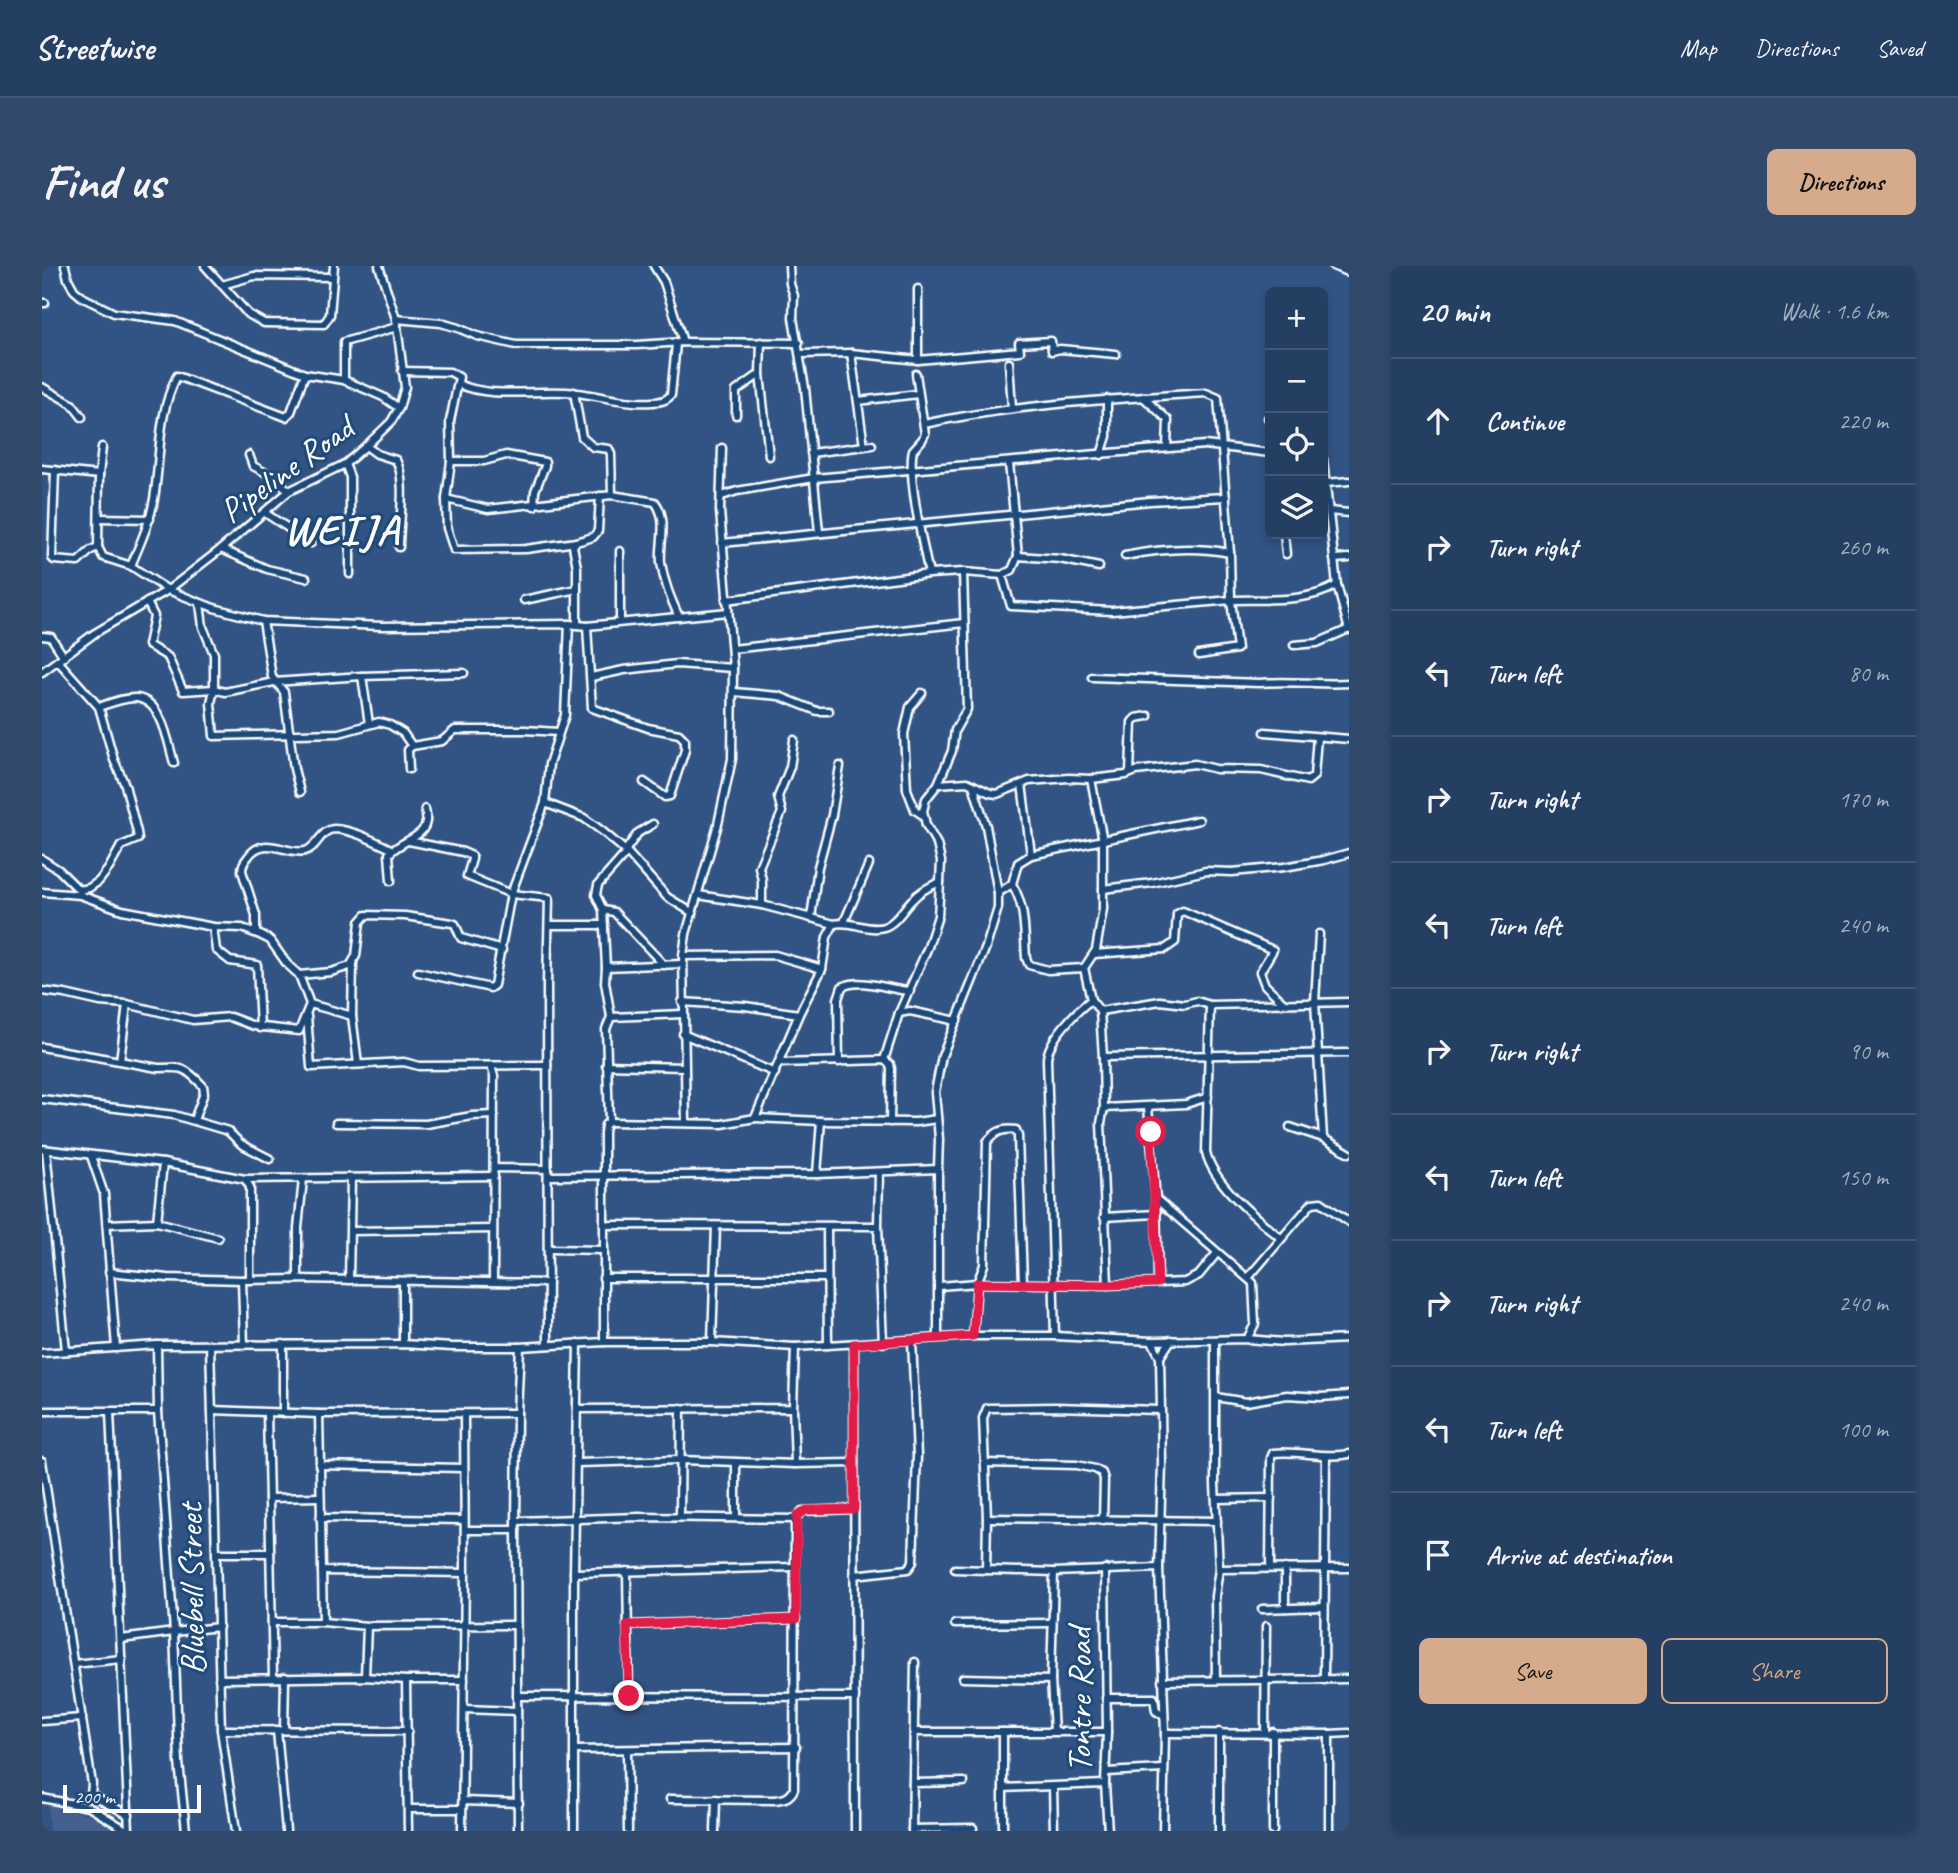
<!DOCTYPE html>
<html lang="en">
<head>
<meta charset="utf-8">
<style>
  :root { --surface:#253f63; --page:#314a6c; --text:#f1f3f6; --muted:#a3afbe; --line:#425878; --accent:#d6ab8b }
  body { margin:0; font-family:Caveat,sans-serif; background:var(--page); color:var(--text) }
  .controls { position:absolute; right:21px; top:21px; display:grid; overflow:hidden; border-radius:10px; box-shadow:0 4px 10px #0003 }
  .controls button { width:63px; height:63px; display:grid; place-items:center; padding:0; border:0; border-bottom:2px solid var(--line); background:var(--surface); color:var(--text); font:35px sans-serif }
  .scale { position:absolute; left:21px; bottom:18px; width:138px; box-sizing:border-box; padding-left:7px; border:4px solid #fff; border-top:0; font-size:19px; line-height:24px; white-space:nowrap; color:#fff; -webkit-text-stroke:5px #1f4a7a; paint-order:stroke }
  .stop { position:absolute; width:21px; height:21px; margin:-16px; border:5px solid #e11d48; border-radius:50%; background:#fff }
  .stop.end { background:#e11d48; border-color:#fff; box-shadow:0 2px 7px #0008 }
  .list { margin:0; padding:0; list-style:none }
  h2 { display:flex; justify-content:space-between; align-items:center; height:91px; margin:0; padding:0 28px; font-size:30px }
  h2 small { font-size:23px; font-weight:400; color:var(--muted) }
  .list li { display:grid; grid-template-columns:46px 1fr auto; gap:21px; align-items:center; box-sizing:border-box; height:126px; padding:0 28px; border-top:2px solid var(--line) }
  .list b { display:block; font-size:26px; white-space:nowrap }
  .list em { font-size:23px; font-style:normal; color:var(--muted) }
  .actions { display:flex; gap:14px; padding:21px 28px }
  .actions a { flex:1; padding:16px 0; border:2px solid var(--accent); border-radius:10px; text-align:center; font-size:24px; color:var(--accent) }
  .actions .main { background:var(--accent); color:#111 }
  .icon { flex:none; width:38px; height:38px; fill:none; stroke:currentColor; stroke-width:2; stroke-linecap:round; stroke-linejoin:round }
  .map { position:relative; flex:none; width:1307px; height:1565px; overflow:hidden; border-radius:10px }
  header { display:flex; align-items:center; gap:42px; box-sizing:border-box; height:98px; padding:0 35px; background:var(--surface); border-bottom:2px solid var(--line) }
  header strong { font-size:33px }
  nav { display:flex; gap:38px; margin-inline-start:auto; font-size:24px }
  .intro { display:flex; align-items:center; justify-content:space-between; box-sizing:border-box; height:168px; padding:0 42px }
  h1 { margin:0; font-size:49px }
  .button { padding:18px 32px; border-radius:10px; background:var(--accent); color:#111; font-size:24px; font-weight:700 }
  main { display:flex; gap:42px; padding:0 42px }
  aside { flex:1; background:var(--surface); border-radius:10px; box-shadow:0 4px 10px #0003 }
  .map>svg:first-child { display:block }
</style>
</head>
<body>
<header>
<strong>Streetwise</strong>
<nav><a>Map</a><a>Directions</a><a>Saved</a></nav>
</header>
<div class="intro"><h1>Find us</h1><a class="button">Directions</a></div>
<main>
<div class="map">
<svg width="1307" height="1565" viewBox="0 0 1307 1565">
  <rect width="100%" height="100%" fill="#315484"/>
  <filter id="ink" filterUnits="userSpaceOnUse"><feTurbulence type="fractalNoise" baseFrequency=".0143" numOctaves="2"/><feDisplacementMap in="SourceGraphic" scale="14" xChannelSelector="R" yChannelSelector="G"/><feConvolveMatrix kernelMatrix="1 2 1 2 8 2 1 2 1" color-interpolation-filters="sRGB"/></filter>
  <g filter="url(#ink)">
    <!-- built -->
    <polygon fill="#44608e" points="6,1538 54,1551 74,1565 7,1565"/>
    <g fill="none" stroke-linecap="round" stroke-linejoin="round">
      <!-- minor casing -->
      <g stroke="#fff" stroke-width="11">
        <g id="minor">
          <polyline points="23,0 26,13 32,24 40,31 72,47 133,55 263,108 302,114 341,131 357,142"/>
          <polyline points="163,0 206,48 222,57 282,58 288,49 292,0"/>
          <polyline points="612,0 622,16 641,76"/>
          <polyline points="747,0 748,18 752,30 751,52 763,122 777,266"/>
          <polyline points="1291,0 1307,7"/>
          <polyline points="180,19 212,10 290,11"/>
          <polyline points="876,23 876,94"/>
          <polyline points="0,37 3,37"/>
          <polyline points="354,53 399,57 416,62 435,70 474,79 595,79 641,76 757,77"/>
          <polyline points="719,76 718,108 727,190"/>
          <polyline points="809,87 822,180"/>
          <polyline points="759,88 809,87 876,94 978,85 977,77 1009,75 1010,85 1018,83 1074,88"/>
          <polyline points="967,97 970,142"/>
          <path d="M360 105 408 106 417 111 408 155 409 195 404 233 446 243 570 229 613 236C627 254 617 277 619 297 622 317 629 333 637 351"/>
          <polyline points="302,114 302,76 355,61"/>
          <path d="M416 118C452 134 498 122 535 127 559 130 585 138 610 136 618 136 624 135 629 129L634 78"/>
          <polyline points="0,121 30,138 40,151"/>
          <polyline points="532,126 540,171 551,181 567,183 569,188 570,229"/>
          <polyline points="1101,131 1126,154 1125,182"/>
          <polyline points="816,135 876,128"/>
          <polyline points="694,149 694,125 718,108"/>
          <polyline points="1226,152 1228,155"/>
          <path d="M882 158C975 138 1070 133 1164 127L1176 132 1188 287 1189 334 1070 345 969 340 960 309 970 304 976 290 967 197"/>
          <path d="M324 180 335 188 354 194C365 214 357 257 357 281"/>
          <polyline points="769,187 830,179"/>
          <polyline points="207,189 211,200 232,211 247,225"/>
          <polyline points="1059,189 1065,170 1065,133"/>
          <polyline points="1281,193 1295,319 1307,364"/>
          <polyline points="409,195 442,195 464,189 503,196 503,200 493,225 492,240"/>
          <polyline points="303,198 308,211 308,308"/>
          <polyline points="0,203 57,209 56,281 61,291 89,300 126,324 172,342 221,355 340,360 527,358 545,360 686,346"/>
          <polyline points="13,204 10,292 12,294 36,296 49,284 56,281"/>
          <polyline points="57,209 60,181"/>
          <polyline points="1284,217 1307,215"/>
          <polyline points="680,230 695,225 772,212 1163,179 1228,187"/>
          <polyline points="404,233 405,262 412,284 484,283 534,276"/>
          <polyline points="1287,245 1307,247"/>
          <polyline points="223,247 269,277"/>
          <polyline points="58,252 108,253"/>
          <polyline points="1242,268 1244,288"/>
          <polyline points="680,277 1108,235 1184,231"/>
          <polyline points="179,283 225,303 264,312"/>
          <polyline points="976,290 1018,293 1057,301"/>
          <path d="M1083 290C1117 283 1153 280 1188 287"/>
          <polyline points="1292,293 1307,292"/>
          <path d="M89 300C98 277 108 257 112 233 119 191 115 148 135 110L244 151 249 146 263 108"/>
          <polyline points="887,308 921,306 960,309"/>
          <polyline points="482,334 535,323"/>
          <path d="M684 334 887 308C881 279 865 210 871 184L880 174 883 168 874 108"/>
          <polyline points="105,336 112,350 106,379 126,391 141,425 172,423 183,426 232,416 320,410 422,407"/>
          <polyline points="158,337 161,361 172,388 172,423 169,437 172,470 297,467 337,456 348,459 361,467 370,480"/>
          <polyline points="221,355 230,411 242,426 252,503 258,526"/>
          <polyline points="578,356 578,285"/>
          <polyline points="535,359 535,301 531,280 534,276 551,271 556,265 558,230"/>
          <polyline points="545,360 550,442 606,462 637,468 643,474 643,484 628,530 623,531 602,516"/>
          <polyline points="0,370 9,371 22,391"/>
          <polyline points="1252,379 1275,377 1307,363"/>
          <polyline points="690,383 922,357"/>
          <path d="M1157 389 1195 383 1189 334C1222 333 1266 337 1295 319"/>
          <polyline points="16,395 57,441 72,494 83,519 95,566 96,573 79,580 67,602 57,615 47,622 37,624"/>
          <polyline points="0,406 53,367 126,324 179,283 247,225 303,198 324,180 349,156 357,142 363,121 354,53 337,0"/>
          <polyline points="320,410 327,458"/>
          <polyline points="549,411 582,404 635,398 691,402"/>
          <path d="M1050 411 1217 417C1249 414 1276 419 1307 417"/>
          <polyline points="692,426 737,430 775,445 787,445"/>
          <polyline points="880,427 868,441 862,468 865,523 873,544 882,550"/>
          <path d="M57 441C68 437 83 431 95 432 121 436 126 477 132 497"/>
          <polyline points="1223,466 1307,473"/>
          <polyline points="370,480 400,475 413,464 483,464 516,466"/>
          <polyline points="367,503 366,484 370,480"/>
          <polyline points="1088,507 1090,456 1094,452 1106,450"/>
          <polyline points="896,518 925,516 948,527 955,528 987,515 1027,512 1049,513 1084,509 1094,505 1153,498 1174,503 1219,504 1266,515 1272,510 1275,471"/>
          <polyline points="503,537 542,552 560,565 585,586 625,631 651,647"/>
          <polyline points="367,575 421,586 430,590 430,593 425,610 469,628 507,632 505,718 506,1079"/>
          <polyline points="583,585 596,567 611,558"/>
          <polyline points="989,589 1157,554"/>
          <polyline points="0,593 17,604 38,625"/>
          <path d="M349 615 347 588C361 571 391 573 383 543"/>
          <path d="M970 618C984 641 982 665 984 692L987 699 1006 704 1042 702"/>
          <polyline points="1061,623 1110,617 1164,605 1190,606 1242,601 1282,594 1307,587"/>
          <polyline points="0,626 38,629 80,644 171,661 200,662 218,669 228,674 245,698 257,709 268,738 310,750"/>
          <polyline points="956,627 970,618 976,597 989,589 980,518"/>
          <polyline points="656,629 720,639 792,658"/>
          <polyline points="720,639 720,614 717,601 740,546 736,531 748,501 752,474"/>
          <polyline points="561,644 572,646 622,699"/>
          <polyline points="769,652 776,601 790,549 798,500"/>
          <polyline points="802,656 827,598"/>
          <polyline points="508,659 562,659"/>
          <polyline points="171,661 174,684 188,695 215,699 218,762"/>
          <path d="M214 667V649L200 605C200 599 202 596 206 591 222 568 243 589 263 585 276 582 278 563 293 563 312 564 334 576 351 584"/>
          <polyline points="1277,668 1273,736 1281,872"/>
          <polyline points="1052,688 1123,683 1133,676 1135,648 1141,645 1231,684 1218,706 1223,719 1241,736"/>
          <polyline points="641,690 733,689 780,703"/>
          <polyline points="311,696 310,750 316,798"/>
          <polyline points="564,701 640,698"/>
          <polyline points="376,706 448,722 452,719 469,628 503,537 507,498 523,449 527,358"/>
          <polyline points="257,709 289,706 308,700 314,690 318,656 324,649 363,650 410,657 413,658 419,672 460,684"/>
          <polyline points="0,725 23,728 58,736 85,738 151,754 188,751 212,760 257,765 268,738"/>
          <polyline points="1049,734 1058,745 1061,791 1062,842 1059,857 1066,1019"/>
          <polyline points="640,736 703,740 757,748"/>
          <path d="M1168 739 1164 886C1171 918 1215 953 1239 972"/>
          <polyline points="1058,745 1118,735 1143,738 1155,735 1168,739 1307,736"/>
          <polyline points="857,747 868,745 915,755"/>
          <polyline points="265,750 269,801 362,796 377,800 505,799"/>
          <polyline points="569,751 641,748"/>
          <polyline points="641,768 733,807"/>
          <path d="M0 781 116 802C141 801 143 801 161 820L162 827 152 854"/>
          <polyline points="1061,791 1307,787"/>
          <polyline points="842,794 857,747 886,681 896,650 898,616"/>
          <polyline points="78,795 85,738"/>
          <path d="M797 796 796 733 800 721C820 711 847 724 868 725"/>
          <polyline points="738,797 842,794 848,798 849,803 848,856"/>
          <polyline points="564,799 642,801"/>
          <polyline points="449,800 452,810 451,1016"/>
          <polyline points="0,833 132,849 186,865 199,878 228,893"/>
          <polyline points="1106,841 1114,933 1116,1017"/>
          <polyline points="1062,842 1144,838 1166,831"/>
          <polyline points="713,852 779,855 874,856 895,853"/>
          <path d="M567 856 680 858 713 852 757 748 780 703 785 671 792 658C809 654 826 666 842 661 854 657 861 643 870 634 877 626 888 620 898 616L899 595 895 578 884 559 881 545 884 533 896 518 910 485 913 464 925 443 921 306"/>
          <polyline points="294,857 384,858 430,850 452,849"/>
          <polyline points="644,857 641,690 644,668 676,558 690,493 691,402 678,245 680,182"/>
          <polyline points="1248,861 1281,872 1307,887"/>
          <polyline points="0,883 121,897 203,913 452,910"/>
          <polyline points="4,884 24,1085"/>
          <polyline points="49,890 62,928 74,1082"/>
          <polyline points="452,902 506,903"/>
          <polyline points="896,903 897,873 893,826 900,790 944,681 956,642 956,627 944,560 931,519"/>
          <polyline points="837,906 836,960 841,1077"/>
          <polyline points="775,908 779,855"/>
          <polyline points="506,910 775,908 896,903 896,1071"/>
          <polyline points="203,913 208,921 208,1014"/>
          <polyline points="1114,933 1211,1017 1213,1058 1205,1073"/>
          <polyline points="1062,951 1114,948"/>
          <polyline points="115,956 121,897"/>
          <polyline points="65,958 115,956 176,972"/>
          <polyline points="562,959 836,960"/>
          <polyline points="785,961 786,1079"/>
          <polyline points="309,965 451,963"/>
          <polyline points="506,983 562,984"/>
          <polyline points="67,1006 126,1012 200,1014 256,1013 506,1017"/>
          <polyline points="561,1012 785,1012"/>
          <polyline points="1206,1012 1270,937 1279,936 1307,956"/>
          <polyline points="256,1013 256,962 261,913"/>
          <polyline points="200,1014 202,1079"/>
          <polyline points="307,1014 309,912"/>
          <polyline points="361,1016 361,1078"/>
          <polyline points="897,1020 935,1017 1066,1019 1143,1016 1157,1009 1175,987"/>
          <path d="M931 1070 935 1017 942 999 945 876C953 866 960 862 974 864L976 870 981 1017"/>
          <path d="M1013 1070 1005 793C1006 774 1034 745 1049 734L1042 702 1054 684 1061 643V575L1049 513"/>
          <polyline points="1173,1074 1173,1218 1177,1303 1173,1330 1174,1413"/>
          <polyline points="1110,1075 1118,1091 1120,1197 1117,1302 1123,1467 1121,1565"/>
          <polyline points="562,1076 562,867 563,859 567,856 564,763 569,751 563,716 564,701 561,644 554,629 556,619 585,586"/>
          <polyline points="670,1076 674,960"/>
          <polyline points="241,1078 241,1147"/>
          <polyline points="812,1078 813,1565"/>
          <polyline points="115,1079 116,1145 132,1366 177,1361"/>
          <polyline points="168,1079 179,1464 194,1565"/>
          <polyline points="0,1087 115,1079 361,1078 410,1081 478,1081 562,1076 670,1076 753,1081 931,1070 1013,1070 1110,1075 1205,1073 1242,1076 1307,1073"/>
          <polyline points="1118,1091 1129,1074"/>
          <polyline points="1174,1131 1204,1136 1245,1129 1279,1131 1307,1129"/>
          <polyline points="751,1142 753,1198 812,1197"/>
          <polyline points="535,1143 751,1142 753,1081"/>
          <polyline points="170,1144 277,1148 475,1147"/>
          <polyline points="0,1145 116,1145"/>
          <polyline points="68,1146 87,1565"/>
          <polyline points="225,1147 231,1411"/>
          <polyline points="277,1148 281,1356"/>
          <polyline points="0,1195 50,1518 49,1529 87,1549"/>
          <polyline points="535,1197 639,1194 753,1198"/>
          <polyline points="943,1197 1035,1199 1053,1203 1060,1207 1062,1213 1061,1254"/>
          <polyline points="277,1199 421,1202"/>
          <polyline points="227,1232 278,1231"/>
          <polyline points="1174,1233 1229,1232"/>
          <polyline points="638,1251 639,1142"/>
          <polyline points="278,1252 422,1254"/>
          <polyline points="694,1252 694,1196"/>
          <polyline points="945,1252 1175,1255"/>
          <polyline points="474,1255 597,1251 753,1253"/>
          <polyline points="423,1264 474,1264"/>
          <polyline points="175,1287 228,1287"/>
          <path d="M1228 1302 1229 1192 1231 1187C1257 1184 1282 1193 1307 1188"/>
          <polyline points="1243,1302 1243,1342"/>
          <polyline points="913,1303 1012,1306 1117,1302"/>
          <polyline points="1063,1303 1065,1466 1063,1518 1066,1565"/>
          <polyline points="1177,1303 1307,1302"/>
          <polyline points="944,1304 945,1252 941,1152 945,1142 1013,1141 1117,1144"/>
          <polyline points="280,1305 423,1307"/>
          <polyline points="585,1305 587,1430"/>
          <polyline points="1012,1306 1009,1414 1012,1465"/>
          <polyline points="532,1307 753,1301"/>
          <polyline points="812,1309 866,1303 871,1296 875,1190 870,1074"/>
          <polyline points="1220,1343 1281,1341"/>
          <polyline points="230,1356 281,1356 325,1360 474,1359"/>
          <polyline points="913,1358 1009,1357"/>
          <polyline points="585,1359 754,1353"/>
          <polyline points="79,1373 132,1366 137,1496 144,1565"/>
          <polyline points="32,1398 80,1393"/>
          <polyline points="323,1411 325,1360"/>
          <polyline points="921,1412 1009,1414"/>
          <polyline points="177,1413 323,1411 364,1414 422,1414"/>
          <polyline points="364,1414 366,1565"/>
          <polyline points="1282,1414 1284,1190"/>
          <polyline points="1120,1415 1307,1413"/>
          <polyline points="475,1430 813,1431"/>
          <polyline points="1064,1432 1112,1432 1114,1445 1122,1450"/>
          <polyline points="422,1443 475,1445"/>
          <polyline points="0,1455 40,1452"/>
          <polyline points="179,1464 366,1465"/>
          <polyline points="235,1464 244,1565"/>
          <polyline points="242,1464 243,1411"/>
          <polyline points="872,1466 1065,1466"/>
          <polyline points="1223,1466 1224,1360"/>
          <polyline points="1231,1466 1231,1565"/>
          <polyline points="1123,1467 1287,1468"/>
          <polyline points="533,1484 754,1481"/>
          <polyline points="585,1484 586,1565"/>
          <polyline points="1064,1506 1121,1503"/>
          <polyline points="871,1517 922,1516"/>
          <polyline points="1011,1521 1012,1565"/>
          <polyline points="961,1522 1063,1518"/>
          <polyline points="0,1532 47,1541 86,1565"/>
          <path d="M628 1533 732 1534C742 1533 748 1532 752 1523L753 1253 760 1245 812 1243"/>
          <polyline points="421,1535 477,1537"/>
          <polyline points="367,1543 420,1543"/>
          <polyline points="870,1563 931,1562"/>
          <polyline points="420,1565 423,1307 422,1148"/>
          <polyline points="476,1565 474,1264 475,1147 478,1081"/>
          <polyline points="532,1565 532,1307 536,1077"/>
          <polyline points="673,1565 674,1533"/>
          <polyline points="870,1565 873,1396"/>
          <polyline points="961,1565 961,1466"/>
          <polyline points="1177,1565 1177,1466"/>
          <polyline points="1287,1565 1287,1468 1307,1467"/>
        </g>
      </g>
      <!-- minor -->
      <use href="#minor" stroke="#1f4a7a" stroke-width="6"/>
    </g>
  </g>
  <g fill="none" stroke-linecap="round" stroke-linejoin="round" filter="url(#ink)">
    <!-- route -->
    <polyline stroke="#e11d48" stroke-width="9" points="587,1430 585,1359 754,1353 755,1249 765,1244 812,1243 812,1078 931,1070 935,1017 1066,1019 1116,1017 1109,866"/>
  </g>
  <g text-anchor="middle" stroke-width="6" stroke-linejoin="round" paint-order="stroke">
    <!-- street labels -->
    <g font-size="35" fill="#fff" stroke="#1f4a7a">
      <text transform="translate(244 203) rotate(-36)" y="12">Pipeline Road</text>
      <text transform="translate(149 1323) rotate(-91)" y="12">Bluebell Street</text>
      <text transform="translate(1037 1434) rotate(-90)" y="12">Tontre Road</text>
    </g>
    <!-- district labels -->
    <g font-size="42" font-weight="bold" letter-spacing="2" fill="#fff" stroke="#1f4a7a">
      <text x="300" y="278">WEIJA</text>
    </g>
  </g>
</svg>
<div class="controls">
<button>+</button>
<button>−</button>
<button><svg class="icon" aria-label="locate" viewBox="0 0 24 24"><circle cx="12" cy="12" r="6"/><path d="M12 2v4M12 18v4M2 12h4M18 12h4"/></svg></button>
<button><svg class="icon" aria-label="layers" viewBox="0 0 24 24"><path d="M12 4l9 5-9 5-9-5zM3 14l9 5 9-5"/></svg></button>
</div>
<div class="scale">200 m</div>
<div class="stop" style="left:1109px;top:866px"></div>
<div class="stop end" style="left:587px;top:1430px"></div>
</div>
<aside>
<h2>20 min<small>Walk · 1.6 km</small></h2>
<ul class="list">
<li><svg class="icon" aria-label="ahead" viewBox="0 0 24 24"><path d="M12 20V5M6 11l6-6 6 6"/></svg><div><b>Continue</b></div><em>220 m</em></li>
<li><svg class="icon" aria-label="right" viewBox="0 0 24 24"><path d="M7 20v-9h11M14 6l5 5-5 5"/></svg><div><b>Turn right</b></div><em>260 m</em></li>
<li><svg class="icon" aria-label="left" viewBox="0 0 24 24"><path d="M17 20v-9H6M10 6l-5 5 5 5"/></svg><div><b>Turn left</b></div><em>80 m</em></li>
<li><svg class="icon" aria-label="right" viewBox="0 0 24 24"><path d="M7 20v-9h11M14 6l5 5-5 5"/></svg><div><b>Turn right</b></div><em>170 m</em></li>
<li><svg class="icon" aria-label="left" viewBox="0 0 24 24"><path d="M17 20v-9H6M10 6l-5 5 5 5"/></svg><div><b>Turn left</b></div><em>240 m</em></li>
<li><svg class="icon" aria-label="right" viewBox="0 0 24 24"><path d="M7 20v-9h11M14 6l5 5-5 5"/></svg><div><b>Turn right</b></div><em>90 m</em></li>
<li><svg class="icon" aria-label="left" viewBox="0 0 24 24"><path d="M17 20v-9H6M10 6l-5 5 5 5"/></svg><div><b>Turn left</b></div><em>150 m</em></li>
<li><svg class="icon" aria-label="right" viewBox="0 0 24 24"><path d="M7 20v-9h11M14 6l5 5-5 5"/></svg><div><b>Turn right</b></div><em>240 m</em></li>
<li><svg class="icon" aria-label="left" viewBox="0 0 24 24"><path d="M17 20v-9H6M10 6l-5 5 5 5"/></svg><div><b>Turn left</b></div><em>100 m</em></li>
<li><svg class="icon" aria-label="arrive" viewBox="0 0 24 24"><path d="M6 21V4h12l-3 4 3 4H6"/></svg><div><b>Arrive at destination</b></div></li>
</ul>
<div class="actions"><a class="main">Save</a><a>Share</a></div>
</aside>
</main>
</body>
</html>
